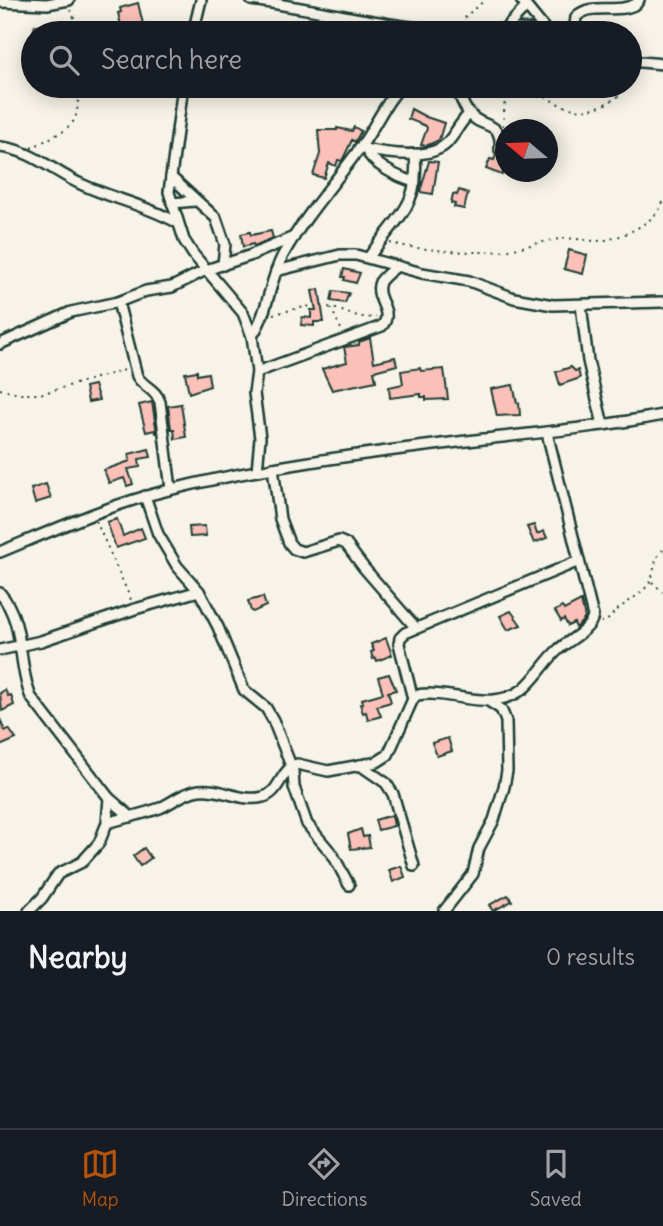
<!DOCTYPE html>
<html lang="en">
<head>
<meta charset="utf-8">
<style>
  :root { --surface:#171b24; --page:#20242c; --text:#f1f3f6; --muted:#9ea1a6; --line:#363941; --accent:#b45309 }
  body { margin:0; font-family:Delius,sans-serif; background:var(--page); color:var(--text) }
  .compass { position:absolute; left:495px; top:119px; width:63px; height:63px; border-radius:50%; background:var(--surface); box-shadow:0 4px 18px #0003; rotate:289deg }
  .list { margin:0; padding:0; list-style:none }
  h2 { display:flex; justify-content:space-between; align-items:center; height:91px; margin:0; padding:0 28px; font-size:30px }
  h2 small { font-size:23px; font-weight:400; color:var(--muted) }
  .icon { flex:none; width:38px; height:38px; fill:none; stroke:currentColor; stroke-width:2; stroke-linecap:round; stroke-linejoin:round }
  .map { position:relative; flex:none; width:663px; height:911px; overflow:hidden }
  .search { position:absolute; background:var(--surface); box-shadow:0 4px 18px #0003; left:21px; right:21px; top:21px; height:77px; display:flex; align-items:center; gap:18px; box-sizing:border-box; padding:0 24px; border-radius:38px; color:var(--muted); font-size:26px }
  .sheet { height:217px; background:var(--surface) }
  nav { display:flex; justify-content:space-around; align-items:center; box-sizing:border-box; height:98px; border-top:2px solid var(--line); background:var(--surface); font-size:19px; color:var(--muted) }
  nav a { display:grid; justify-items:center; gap:4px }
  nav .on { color:var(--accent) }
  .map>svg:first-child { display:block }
</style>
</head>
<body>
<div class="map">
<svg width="663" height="911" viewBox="0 0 663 911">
  <rect width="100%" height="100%" fill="#f7f3e8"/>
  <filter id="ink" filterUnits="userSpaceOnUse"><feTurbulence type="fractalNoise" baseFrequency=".0143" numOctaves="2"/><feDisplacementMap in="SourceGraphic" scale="14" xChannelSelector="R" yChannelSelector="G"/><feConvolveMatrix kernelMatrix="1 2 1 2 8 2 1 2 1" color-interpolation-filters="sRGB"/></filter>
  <g filter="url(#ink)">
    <!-- building -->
    <g fill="#fbc0b8" stroke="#1f3d34" stroke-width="2">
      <polygon points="138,3 143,24 125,29 124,24 121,25 118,13 121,12 120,8"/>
      <polygon points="35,25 54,27 54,29 62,30 62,33 33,33"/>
      <polygon points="411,109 426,117 444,123 439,140 426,146 421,145 427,128 426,126 408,119"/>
      <polygon points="354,127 361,131 355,142 352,140 342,161 338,160 336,166 329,163 324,178 313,175 320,154 318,130 337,130 337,128 352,131"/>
      <polygon points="496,155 503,156 501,162 506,166 502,175 486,169 490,159 494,160"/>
      <polygon points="429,161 438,162 433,194 420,192"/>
      <polygon points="459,190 468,193 464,209 454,207 455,204 451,203 453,194 457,195"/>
      <polygon points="271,231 273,238 254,246 253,244 243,247 241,234 250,232 251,235"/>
      <polygon points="569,250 587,255 583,274 564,269"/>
      <polygon points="344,269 360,273 356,283 344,280 345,277 342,277"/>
      <polygon points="319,289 324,322 314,322 314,326 301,325 302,317 311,318 311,310 316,310 312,291"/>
      <polygon points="333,291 349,293 345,303 331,301"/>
      <polygon points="370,338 374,362 395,357 397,365 374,371 376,381 332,390 322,369 347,362 344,347 359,345 359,342"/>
      <polygon points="571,367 575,371 578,370 580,378 560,385 556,372"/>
      <polygon points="420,368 421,371 444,369 448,399 426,400 426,397 421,397 421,394 390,398 389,387 403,384 401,371"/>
      <polygon points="197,371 197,375 208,373 210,386 189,393 185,373"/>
      <polygon points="94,385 99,400 88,402 85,387"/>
      <polygon points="513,385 517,403 519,403 520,415 497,416 491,389"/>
      <polygon points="152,402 157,433 156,433 155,430 146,432 139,405"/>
      <polygon points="181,404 186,437 175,439 174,429 171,429 168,406"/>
      <polygon points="149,449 151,457 139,459 140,467 128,469 133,484 127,486 124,478 109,483 104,470 130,461 129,454"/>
      <polygon points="46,484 51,498 35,503 31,489"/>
      <polygon points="117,519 123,536 141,528 145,538 116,548 107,522"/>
      <polygon points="534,525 537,534 544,531 547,538 534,543 527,527"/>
      <polygon points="205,526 206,536 190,537 189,527"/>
      <polygon points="263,597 266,606 253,612 251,611 248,601"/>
      <polygon points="581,601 585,618 579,625 576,628 574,623 568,626 564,619 561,621 555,611 562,607 564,610"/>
      <polygon points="511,611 521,625 508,630 500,616"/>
      <polygon points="386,638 392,655 377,661 376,658 373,659 371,652 374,651 371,644"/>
      <polygon points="389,674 396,690 388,692 391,702 377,706 381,716 368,720 366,712 363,713 360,704 363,703 362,699 383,693 378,677"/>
      <polygon points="5,690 8,696 11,695 14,705 2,711 0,693"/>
      <polygon points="0,719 5,731 9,729 16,739 0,746"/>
      <polygon points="448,738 452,751 437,756 432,743"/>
      <polygon points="392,815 394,826 378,830 375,820"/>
      <polygon points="361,829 363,837 368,836 370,847 351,849 348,834"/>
      <polygon points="144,848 151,858 140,866 133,856"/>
      <polygon points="401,866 405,877 393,882 389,870"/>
      <polygon points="508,895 512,901 493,911 489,905"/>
    </g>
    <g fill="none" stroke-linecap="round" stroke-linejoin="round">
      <!-- street casing -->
      <g stroke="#1f3d34" stroke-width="14">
        <g id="street">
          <path d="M251 0C318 9 382 26 450 31 483 34 514 24 547 33"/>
          <polyline points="521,0 548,33"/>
          <polyline points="0,2 47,4 69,0"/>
          <polyline points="506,28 526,7"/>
          <polyline points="193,33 201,0"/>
          <path d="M574 33 576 17C592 1 617 15 636 4L639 0"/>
          <polyline points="630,61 663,64"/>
          <polyline points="183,86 169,192 184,240 193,254 243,313 252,336 257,372 254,393 260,438 257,471"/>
          <path d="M457 86C459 94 463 105 468 112 482 131 503 118 500 150"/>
          <path d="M0 147C33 150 53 172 83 185 114 199 148 206 178 223"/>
          <path d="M359 148C382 153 428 161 446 144 455 135 460 122 470 113"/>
          <path d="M366 149C371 164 399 178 415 182"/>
          <polyline points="171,177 216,218 225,244 223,265"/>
          <polyline points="172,203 195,201"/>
          <path d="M369 257C396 217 420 208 415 154"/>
          <polyline points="276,271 340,255 356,255 422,273 469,281 514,298 553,305 663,302"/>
          <path d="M118 302 137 376C143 387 156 389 160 402L171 489"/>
          <polyline points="581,305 588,361 603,425"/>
          <path d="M252 336C269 311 269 281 283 255 305 215 336 182 362 145 376 125 384 104 401 86"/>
          <polyline points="0,344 71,312 118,302 146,291 172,287 206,270 249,256 294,237"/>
          <path d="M257 372 382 326C395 311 373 299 380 282 384 276 391 271 397 266"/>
          <polyline points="273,468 280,519 289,543 294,549 303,552 339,541 346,544 364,568 416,628"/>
          <polyline points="145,496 158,534 177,566 199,591 218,627 244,690 266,708 273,720 293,771 294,787 307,824 333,855 349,885"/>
          <path d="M0 552C56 529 111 504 169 490 264 466 361 454 458 442 526 434 595 428 663 415"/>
          <path d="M0 593C26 624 17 664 31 697L109 798 107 823 99 843 82 862 58 874 42 898 29 911"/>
          <polyline points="0,650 41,641 135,609 199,591"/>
          <polyline points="413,699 399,644 400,638 405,633 579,561"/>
          <polyline points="360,765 386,783 393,794 414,866"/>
          <polyline points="109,798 131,817"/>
          <path d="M107 823C125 818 143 814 160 808 173 802 184 792 199 790 220 787 242 803 263 797 280 793 280 770 297 764L328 771 377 762 388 755 413 699 417 695C452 689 490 714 523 689 537 678 545 661 559 649 569 640 591 630 593 616L547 433"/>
          <polyline points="444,911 473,874 479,848 494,820 504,787 507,771 506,721 501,709 490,702"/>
        </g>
      </g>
      <!-- path -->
      <g stroke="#1f3d34" stroke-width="2" stroke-dasharray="2 5" stroke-linecap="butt">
        <polyline points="70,10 82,33"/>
        <polyline points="461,24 467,15 485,0"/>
        <polyline points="630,78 634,70"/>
        <path d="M527 86C554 101 574 119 605 104 615 99 621 96 625 86"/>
        <polyline points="503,126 506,86"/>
        <polyline points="31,148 64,131 73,122 77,113 78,100 86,86"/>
        <path d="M390 243C418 250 472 254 502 251 521 249 540 241 560 239 572 237 585 241 597 241 619 240 656 223 663 202"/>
        <polyline points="331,308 342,331"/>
        <path d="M273 314C290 311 305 305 322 306 342 308 355 320 376 317"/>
        <polyline points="0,389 19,394 40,394 128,369"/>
        <polyline points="96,521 132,602"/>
        <polyline points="652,582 663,592"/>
        <path d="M601 622 607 621C618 605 636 600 648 585 656 574 652 559 663 550"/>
      </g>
      <!-- street -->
      <use href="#street" stroke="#f7f3e8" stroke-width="9"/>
    </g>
  </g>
</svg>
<svg class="compass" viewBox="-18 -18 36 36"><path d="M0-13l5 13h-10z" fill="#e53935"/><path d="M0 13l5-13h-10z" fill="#9ea1a6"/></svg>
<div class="search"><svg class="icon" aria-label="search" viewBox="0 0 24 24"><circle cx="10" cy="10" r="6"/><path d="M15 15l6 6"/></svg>Search here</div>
</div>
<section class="sheet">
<h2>Nearby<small>0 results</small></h2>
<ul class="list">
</ul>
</section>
<nav>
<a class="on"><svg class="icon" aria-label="map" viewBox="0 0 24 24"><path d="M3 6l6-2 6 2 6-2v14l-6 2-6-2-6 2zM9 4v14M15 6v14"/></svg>Map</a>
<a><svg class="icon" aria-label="directions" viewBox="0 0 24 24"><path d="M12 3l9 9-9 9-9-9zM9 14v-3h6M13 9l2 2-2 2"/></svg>Directions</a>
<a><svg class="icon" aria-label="saved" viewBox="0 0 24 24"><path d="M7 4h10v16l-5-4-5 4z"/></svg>Saved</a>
</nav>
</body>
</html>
